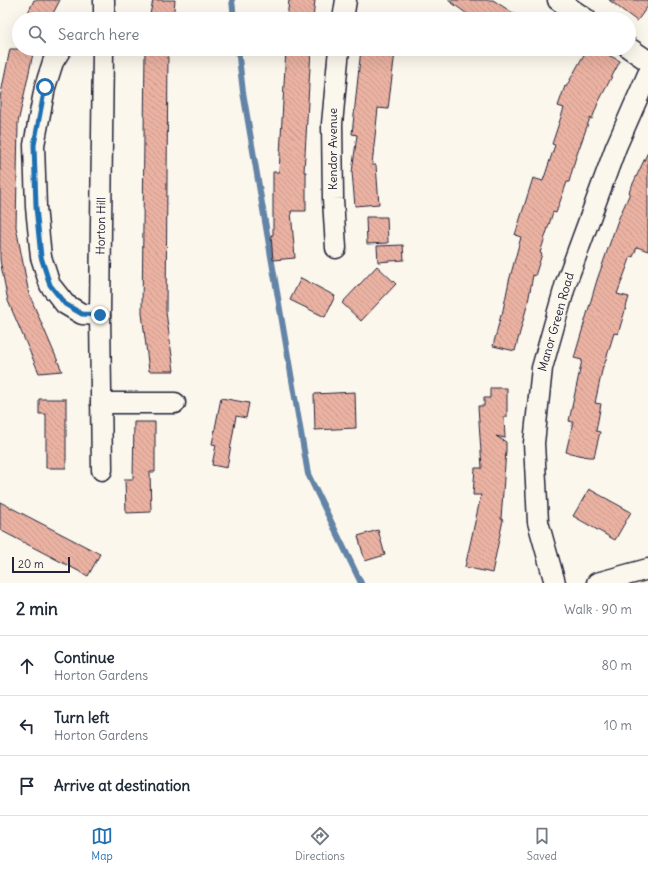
<!DOCTYPE html>
<html lang="en">
<head>
<meta charset="utf-8">
<style>
  :root { --surface:#fff; --page:#f2f2f3; --text:#1f2937; --muted:#747a83; --line:#e0e1e3; --accent:#1f6fb2 }
  body { margin:0; font-family:Delius,sans-serif; background:var(--page); color:var(--text) }
  .scale { position:absolute; left:12px; bottom:10px; width:58px; box-sizing:border-box; padding-left:4px; border:2px solid #22223b; border-top:0; font-size:11px; line-height:14px; white-space:nowrap; color:#22223b; -webkit-text-stroke:3px #fbf7ec; paint-order:stroke }
  .stop { position:absolute; width:12px; height:12px; margin:-9px; border:3px solid #1f6fb2; border-radius:50%; background:#fff }
  .stop.end { background:#1f6fb2; border-color:#fff; box-shadow:0 1px 4px #0008 }
  .list { margin:0; padding:0; list-style:none }
  h2 { display:flex; justify-content:space-between; align-items:center; height:52px; margin:0; padding:0 16px; font-size:17px }
  h2 small { font-size:13px; font-weight:400; color:var(--muted) }
  .list li { display:grid; grid-template-columns:26px 1fr auto; gap:12px; align-items:center; box-sizing:border-box; height:60px; padding:0 16px; border-top:1px solid var(--line) }
  .list b { display:block; font-size:15px; white-space:nowrap }
  .list p { margin:0; font-size:13px; white-space:nowrap; color:var(--muted) }
  .list em { font-size:13px; font-style:normal; color:var(--muted) }
  .icon { flex:none; width:22px; height:22px; fill:none; stroke:currentColor; stroke-width:2; stroke-linecap:round; stroke-linejoin:round }
  .map { position:relative; flex:none; width:648px; height:583px; overflow:hidden }
  .search { position:absolute; background:var(--surface); box-shadow:0 4px 16px #0002; left:12px; right:12px; top:12px; height:44px; display:flex; align-items:center; gap:10px; box-sizing:border-box; padding:0 14px; border-radius:22px; color:var(--muted); font-size:15px }
  .sheet { height:232px; background:var(--surface) }
  nav { display:flex; justify-content:space-around; align-items:center; box-sizing:border-box; height:56px; border-top:1px solid var(--line); background:var(--surface); font-size:11px; color:var(--muted) }
  nav a { display:grid; justify-items:center; gap:2px }
  nav .on { color:var(--accent) }
  .map>svg:first-child { display:block }
</style>
</head>
<body>
<div class="map">
<svg width="648" height="583" viewBox="0 0 648 583">
  <defs>
    <pattern id="building-back-hatch" width="6" height="6" patternUnits="userSpaceOnUse"><rect width="6" height="6" fill="#ebb2a2"/><path d="M-1 5l2 2M0 0l6 6M5-1l2 2" fill="none" stroke="#c9998c"/></pattern>
  </defs>
  <rect width="100%" height="100%" fill="#fbf7ec"/>
  <filter id="ink" filterUnits="userSpaceOnUse"><feTurbulence type="fractalNoise" baseFrequency=".025" numOctaves="2"/><feDisplacementMap in="SourceGraphic" scale="8" xChannelSelector="R" yChannelSelector="G"/><feConvolveMatrix kernelMatrix="1 2 1 2 8 2 1 2 1" color-interpolation-filters="sRGB"/></filter>
  <g filter="url(#ink)">
    <g fill="none" stroke-linecap="round" stroke-linejoin="round">
      <!-- stream -->
      <g stroke="#6484a6" stroke-width="6">
        <polyline points="232,0 234,19"/>
        <polyline points="238,49 243,92 308,474 361,583"/>
      </g>
    </g>
    <!-- building -->
    <g fill="url(#building-back-hatch)" stroke="#22223b">
      <polygon points="34,0 60,0 50,19 25,19"/>
      <polygon points="153,0 175,0 173,19 149,19"/>
      <polygon points="289,0 315,0 313,19 287,19"/>
      <polygon points="448,0 493,0 522,19 474,19"/>
      <polygon points="609,0 648,0 648,6 637,21"/>
      <polygon points="10,49 34,49 18,123 16,227 29,294 62,371 39,373 8,301 0,260 0,98"/>
      <polygon points="145,49 168,49 166,312 174,371 149,371 142,313"/>
      <polygon points="286,49 311,49 304,172 306,172 306,211 291,211 295,258 273,260 271,235 273,235 273,172 279,172"/>
      <polygon points="361,49 390,49 389,52 395,52 388,109 378,108 372,165 376,165 379,204 355,206 352,172 357,135 352,134"/>
      <polygon points="587,49 597,49 620,61 598,103 592,119 590,118 575,160 569,182 567,182 556,213 553,212 540,253 542,254 535,276 533,275 528,302 515,351 493,346 501,315 502,315 509,281 521,237 515,235 533,178 543,181 555,145 552,144 564,108 558,106 565,86 566,87"/>
      <polygon points="648,152 648,251 637,247 633,257 631,256 617,294 629,297 618,334 614,333 604,366 603,366 595,403 601,404 596,431 600,432 594,457 588,457 566,452 573,422 569,421 582,360 574,358 597,280 618,220 630,193 629,192"/>
      <polygon points="366,217 387,217 388,243 367,244"/>
      <polygon points="403,245 404,260 378,262 377,246"/>
      <polygon points="377,266 396,284 361,321 342,303"/>
      <polygon points="301,278 335,296 325,317 290,300"/>
      <polygon points="490,388 507,388 507,417 504,417 505,438 496,436 506,442 506,451 501,519 503,520 492,573 465,567 481,495 473,495 475,468 482,468 478,406 484,406 484,398 490,398"/>
      <polygon points="355,392 356,428 315,430 314,394"/>
      <polygon points="221,398 249,403 246,418 236,416 227,468 212,465 216,445 212,444"/>
      <polygon points="39,399 66,399 66,468 46,468 46,414 39,414"/>
      <polygon points="134,422 155,422 155,472 150,472 151,512 126,513 125,479 133,479"/>
      <polygon points="589,489 631,512 615,540 573,516"/>
      <polygon points="0,502 100,554 88,576 0,530"/>
      <polygon points="378,530 385,555 365,561 358,536"/>
    </g>
    <g fill="none" stroke-linecap="round" stroke-linejoin="round">
      <!-- minor casing -->
      <g stroke="#22223b" stroke-width="23">
        <g id="minor">
          <polyline points="558,0 586,19"/>
          <polyline points="104,19 104,0"/>
          <polyline points="343,19 346,0"/>
          <polyline points="629,48 648,61"/>
          <polyline points="61,49 53,62 45,87 34,145 36,207 41,257 50,285 65,304 82,314 100,315"/>
          <polyline points="336,248 333,199 332,124 339,49"/>
          <polyline points="101,403 175,403"/>
          <polyline points="102,470 100,315 103,49"/>
          <polyline points="555,583 538,522 534,443 542,368 566,283 616,147 648,74"/>
          <polyline points="597,583 648,569"/>
        </g>
      </g>
      <!-- minor -->
      <use href="#minor" stroke="#fbf7ec" stroke-width="20"/>
    </g>
  </g>
  <g fill="none" stroke-linecap="round" stroke-linejoin="round" filter="url(#ink)">
    <!-- route -->
    <polyline stroke="#1f6fb2" stroke-width="5" points="45,87 34,145 36,207 41,257 50,285 65,304 82,314 100,315"/>
  </g>
  <g text-anchor="middle" stroke-width="3.5" stroke-linejoin="round" paint-order="stroke">
    <!-- street labels -->
    <g font-size="12" fill="#22223b" stroke="#fbf7ec">
      <text transform="translate(333 149) rotate(-90)" y="4">Kendor Avenue</text>
      <text transform="translate(101 226) rotate(-89)" y="4">Horton Hill</text>
      <text transform="translate(556 322) rotate(-74)" y="4">Manor Green Road</text>
    </g>
  </g>
</svg>
<div class="scale">20 m</div>
<div class="stop" style="left:45px;top:87px"></div>
<div class="stop end" style="left:100px;top:315px"></div>
<div class="search"><svg class="icon" aria-label="search" viewBox="0 0 24 24"><circle cx="10" cy="10" r="6"/><path d="M15 15l6 6"/></svg>Search here</div>
</div>
<section class="sheet">
<h2>2 min<small>Walk · 90 m</small></h2>
<ul class="list">
<li><svg class="icon" aria-label="ahead" viewBox="0 0 24 24"><path d="M12 20V5M6 11l6-6 6 6"/></svg><div><b>Continue</b><p>Horton Gardens</p></div><em>80 m</em></li>
<li><svg class="icon" aria-label="left" viewBox="0 0 24 24"><path d="M17 20v-9H6M10 6l-5 5 5 5"/></svg><div><b>Turn left</b><p>Horton Gardens</p></div><em>10 m</em></li>
<li><svg class="icon" aria-label="arrive" viewBox="0 0 24 24"><path d="M6 21V4h12l-3 4 3 4H6"/></svg><div><b>Arrive at destination</b></div></li>
</ul>
</section>
<nav>
<a class="on"><svg class="icon" aria-label="map" viewBox="0 0 24 24"><path d="M3 6l6-2 6 2 6-2v14l-6 2-6-2-6 2zM9 4v14M15 6v14"/></svg>Map</a>
<a><svg class="icon" aria-label="directions" viewBox="0 0 24 24"><path d="M12 3l9 9-9 9-9-9zM9 14v-3h6M13 9l2 2-2 2"/></svg>Directions</a>
<a><svg class="icon" aria-label="saved" viewBox="0 0 24 24"><path d="M7 4h10v16l-5-4-5 4z"/></svg>Saved</a>
</nav>
</body>
</html>
